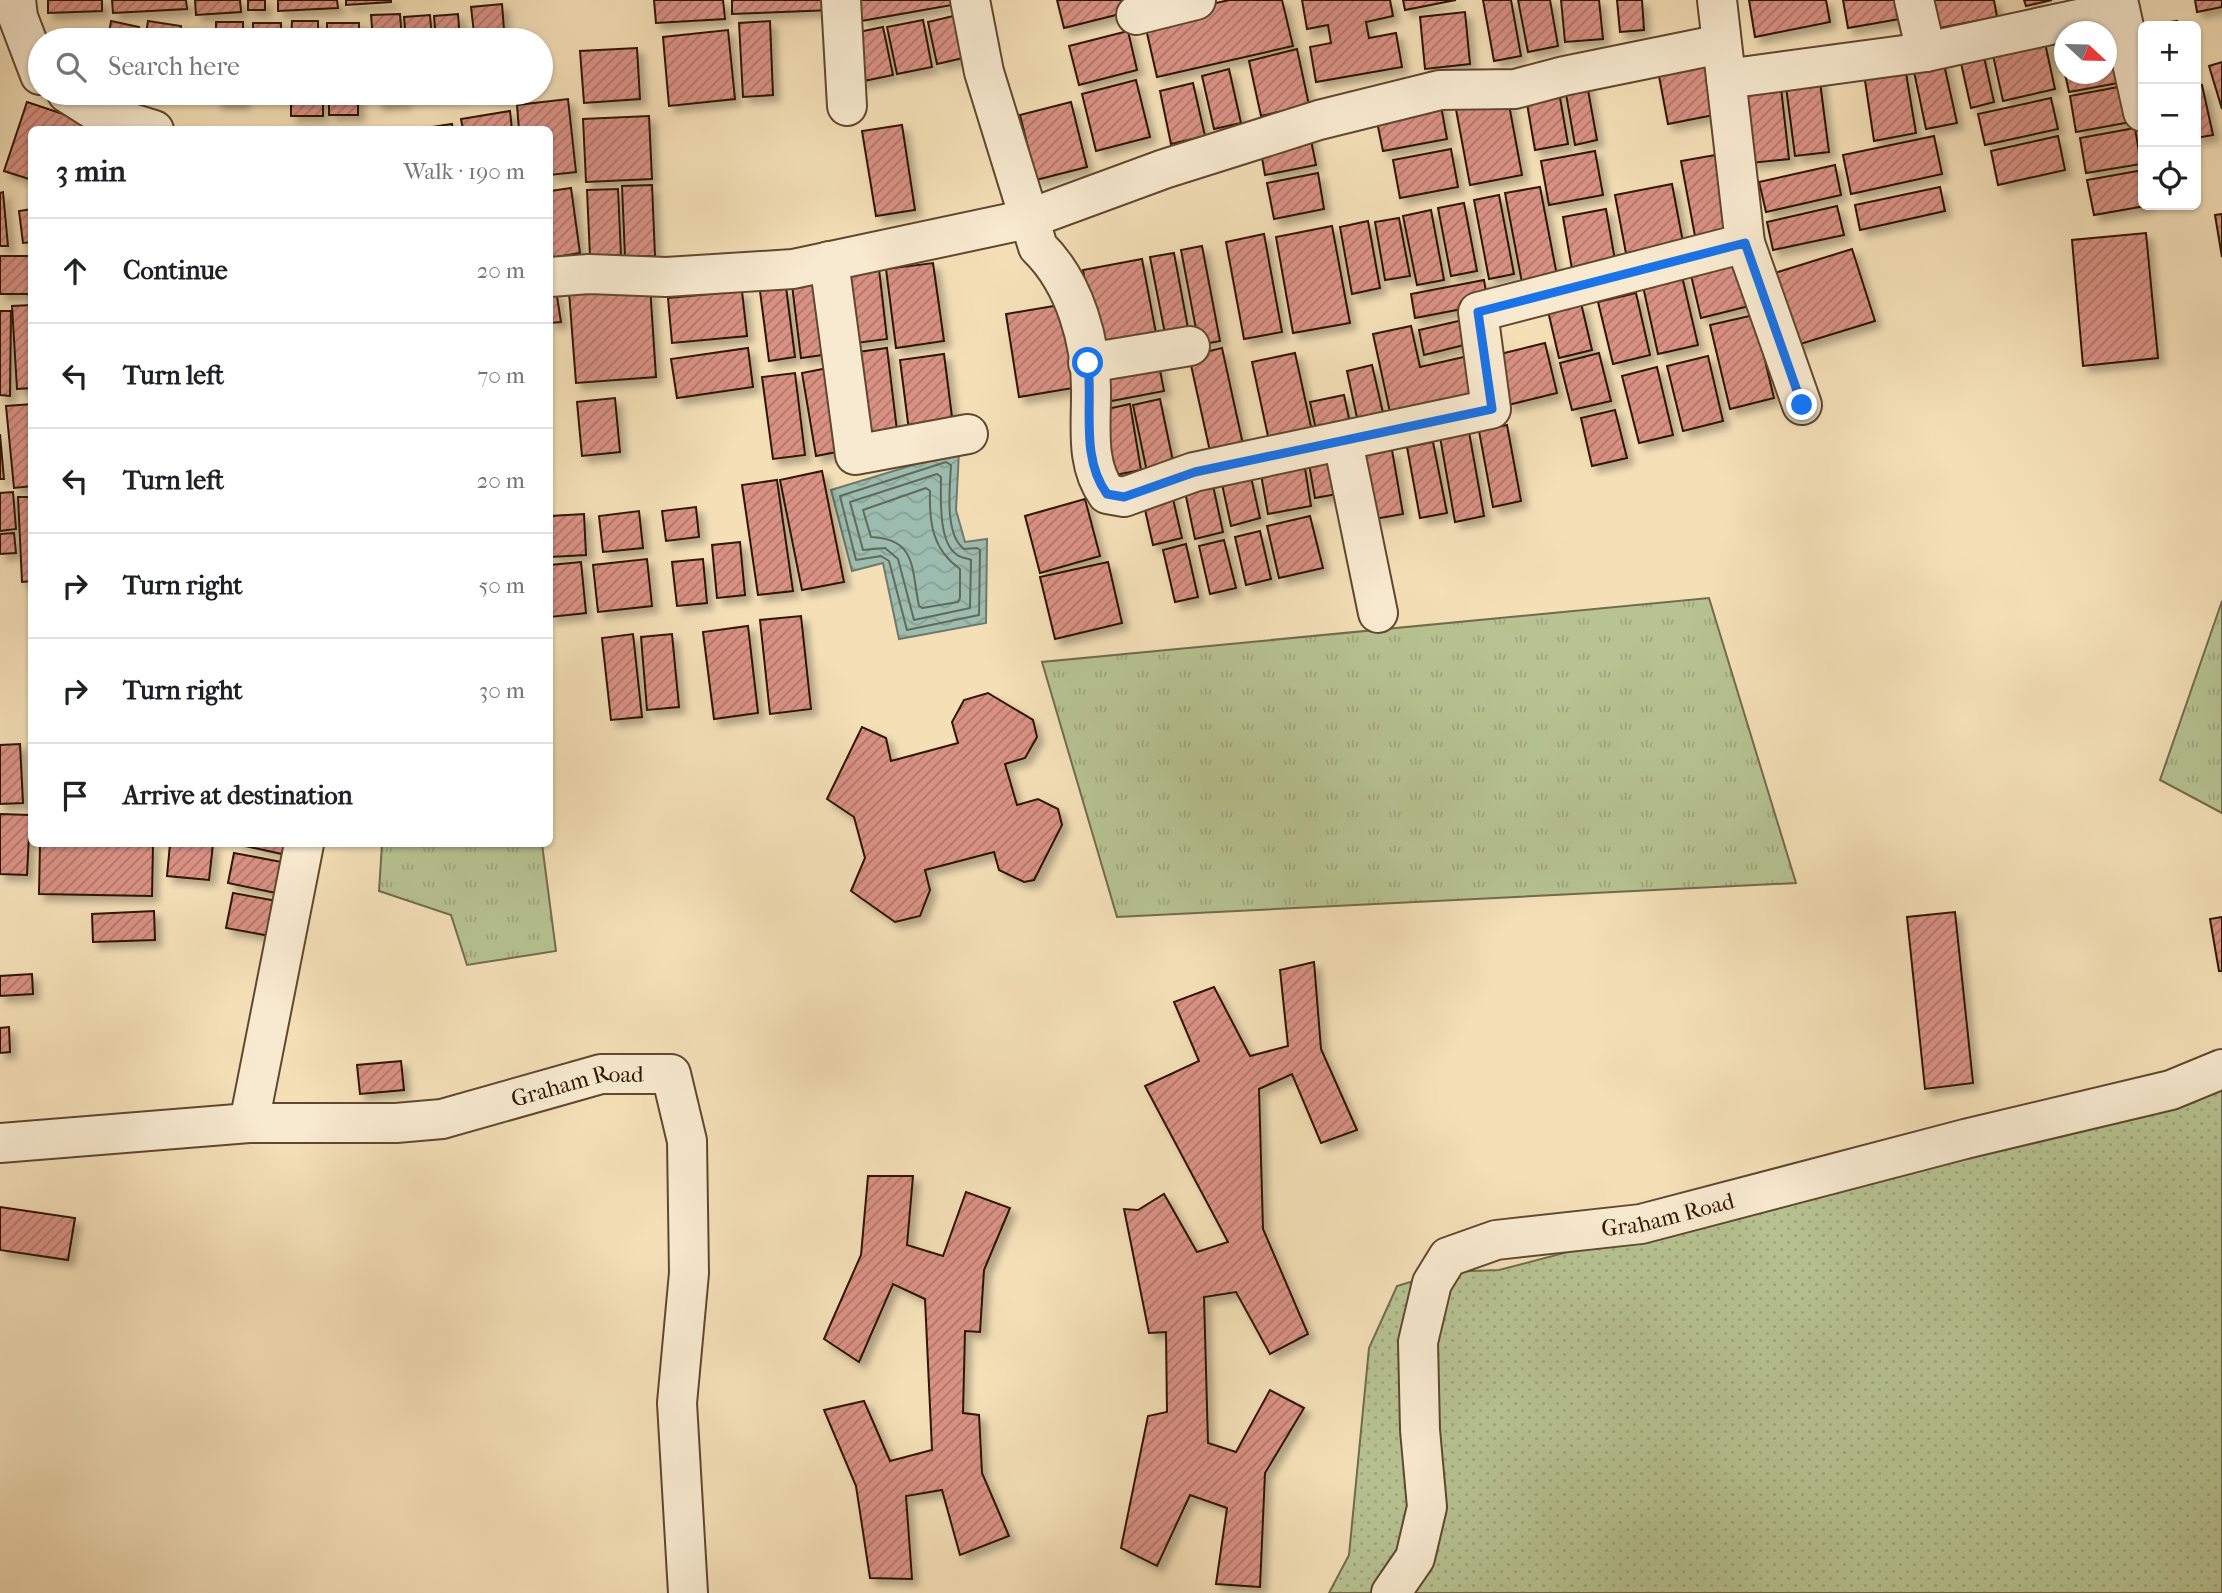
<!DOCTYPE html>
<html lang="en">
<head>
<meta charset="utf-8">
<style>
  :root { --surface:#fff; --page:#f2f2f2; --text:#202124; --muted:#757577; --line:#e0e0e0 }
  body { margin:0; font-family:"IM FELL French Canon",serif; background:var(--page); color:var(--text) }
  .controls { position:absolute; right:21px; top:21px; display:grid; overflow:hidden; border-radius:10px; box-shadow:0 2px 5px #0004 }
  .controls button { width:63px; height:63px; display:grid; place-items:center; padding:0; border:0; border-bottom:2px solid var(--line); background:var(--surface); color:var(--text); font:35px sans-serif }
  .compass { position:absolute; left:2054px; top:21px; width:63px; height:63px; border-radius:50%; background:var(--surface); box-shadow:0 2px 5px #0004; rotate:112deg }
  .stop { position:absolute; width:21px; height:21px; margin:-16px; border:5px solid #1a73e8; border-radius:50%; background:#fff }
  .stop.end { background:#1a73e8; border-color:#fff; box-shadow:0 2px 7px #0008 }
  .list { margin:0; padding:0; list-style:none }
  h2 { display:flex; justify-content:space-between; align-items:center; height:91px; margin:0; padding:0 28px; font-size:30px }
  h2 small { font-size:23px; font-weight:400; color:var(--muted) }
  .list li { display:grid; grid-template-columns:46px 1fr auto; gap:21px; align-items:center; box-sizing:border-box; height:105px; padding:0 28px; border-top:2px solid var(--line) }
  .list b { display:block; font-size:26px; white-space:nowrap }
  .list em { font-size:23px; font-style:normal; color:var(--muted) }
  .icon { flex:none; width:38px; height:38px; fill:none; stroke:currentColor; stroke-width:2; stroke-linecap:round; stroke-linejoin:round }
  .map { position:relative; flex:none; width:2222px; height:1593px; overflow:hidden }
  .search { position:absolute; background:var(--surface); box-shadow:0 2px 5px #0004; left:28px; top:28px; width:525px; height:77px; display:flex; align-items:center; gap:18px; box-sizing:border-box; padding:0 24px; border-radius:38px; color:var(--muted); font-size:26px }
  .panel { position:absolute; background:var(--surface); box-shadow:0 2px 5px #0004; left:28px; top:126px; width:525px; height:721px; border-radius:10px }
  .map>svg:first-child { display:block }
</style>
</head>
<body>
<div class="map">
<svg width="2222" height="1593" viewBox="0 0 2222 1593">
  <defs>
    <pattern id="grass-dots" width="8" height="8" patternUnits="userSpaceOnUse" patternTransform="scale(1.75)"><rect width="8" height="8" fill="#b7c392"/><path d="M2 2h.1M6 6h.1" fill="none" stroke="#9ea77c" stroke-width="1.8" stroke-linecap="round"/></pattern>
    <pattern id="park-tufts" width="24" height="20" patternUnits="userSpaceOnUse" patternTransform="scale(1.75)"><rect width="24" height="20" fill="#b7c392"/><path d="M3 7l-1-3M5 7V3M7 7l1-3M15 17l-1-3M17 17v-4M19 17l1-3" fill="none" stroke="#9ea77c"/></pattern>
    <pattern id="water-waves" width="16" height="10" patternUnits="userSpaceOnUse" patternTransform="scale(1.75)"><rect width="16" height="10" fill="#9cbcb0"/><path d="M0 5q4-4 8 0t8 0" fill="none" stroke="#87a196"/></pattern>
    <pattern id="building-hatch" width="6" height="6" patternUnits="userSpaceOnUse" patternTransform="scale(1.75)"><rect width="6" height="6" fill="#d99184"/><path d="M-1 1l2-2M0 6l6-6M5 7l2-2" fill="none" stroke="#b0756a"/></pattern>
    <filter id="shadow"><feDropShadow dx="6" dy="6" stdDeviation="3.5" flood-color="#0004"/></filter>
  </defs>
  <rect width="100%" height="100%" fill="#f4dfb7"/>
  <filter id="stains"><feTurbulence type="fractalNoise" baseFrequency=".00286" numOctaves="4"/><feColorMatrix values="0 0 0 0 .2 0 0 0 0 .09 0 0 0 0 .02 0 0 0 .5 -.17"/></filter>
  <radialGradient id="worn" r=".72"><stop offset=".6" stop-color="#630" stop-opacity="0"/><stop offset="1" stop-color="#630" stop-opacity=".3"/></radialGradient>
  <!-- grass -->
  <polygon fill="url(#grass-dots)" stroke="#726c49" stroke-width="2" points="2222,1057 2222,1593 1329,1593 1349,1555 1369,1348 1397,1286 1443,1272 1499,1270 1972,1146"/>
  <!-- park -->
  <g fill="url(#park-tufts)" stroke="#726c49" stroke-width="2">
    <polygon points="1709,598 1796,883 1117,917 1042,662"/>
    <polygon points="2222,601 2222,813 2160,780"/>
    <polygon points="382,844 542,844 556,951 467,965 451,915 379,891"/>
  </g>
  <!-- water -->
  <polygon fill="url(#water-waves)" stroke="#707a6a" stroke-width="2" points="959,451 956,510 965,542 987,539 986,623 899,639 883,563 852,571 831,490"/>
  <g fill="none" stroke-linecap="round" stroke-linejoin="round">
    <!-- shore -->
    <g stroke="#656958" stroke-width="2">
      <path d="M946 462 951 465C950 487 944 534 964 549L977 548 980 550 979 615 907 630 889 561 881 556 856 560 840 496Z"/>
      <path d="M937 474 941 477C941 496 938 541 956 554 960 558 967 558 971 560L970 608 914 620 898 559 885 548 863 550 850 502Z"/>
      <path d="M926 488 930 491C929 524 933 550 960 569V598L958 602 922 608 919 606C911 568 917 539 871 537L863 510Z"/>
    </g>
  </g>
  <!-- building -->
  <g fill="url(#building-hatch)" stroke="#2e1600" stroke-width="2" filter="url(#shadow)">
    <polygon points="48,0 102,0 102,11 48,13"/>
    <polygon points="112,0 186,0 187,9 113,13"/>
    <polygon points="195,0 240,0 241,12 196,15"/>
    <rect x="248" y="0" width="17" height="10"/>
    <polygon points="278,0 337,0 338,8 278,11"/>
    <polygon points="346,0 391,0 391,2 346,5"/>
    <polygon points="654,0 723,0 725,19 656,23"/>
    <polygon points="732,0 831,0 832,10 732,14"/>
    <polygon points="858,0 951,0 952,5 861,21"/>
    <polygon points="1057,0 1130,0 1132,11 1064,28"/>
    <polygon points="1229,0 1282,0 1293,46 1157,77 1144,20"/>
    <polygon points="1302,0 1390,0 1393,16 1366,22 1369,38 1396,33 1402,67 1316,82 1310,47 1331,43 1328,25 1307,29"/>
    <polygon points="1403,0 1456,0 1405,10"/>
    <polygon points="1483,0 1511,0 1521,56 1494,61"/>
    <polygon points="1518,0 1550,0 1558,46 1528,52"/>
    <polygon points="1561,0 1599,0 1603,39 1565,42"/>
    <polygon points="1617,0 1642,0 1644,30 1620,32"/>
    <polygon points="1749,0 1826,0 1830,22 1755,37"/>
    <polygon points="1843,0 1907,0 1911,17 1848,28"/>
    <polygon points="1929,0 1994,0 1997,17 1934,29"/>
    <polygon points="2024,0 2052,0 2026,6"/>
    <polygon points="2195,0 2222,0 2222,7 2197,12"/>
    <polygon points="502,4 504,30 474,33 471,7"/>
    <polygon points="1465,12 1470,64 1425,69 1420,17"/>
    <polygon points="966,13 976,55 937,64 928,22"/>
    <polygon points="400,14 402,40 373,40 371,15"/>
    <polygon points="458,14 460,40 436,40 434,16"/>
    <polygon points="430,15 432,40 406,40 404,17"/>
    <polygon points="2117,16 2129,81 2069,92 2065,74 2106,74 2106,32 2064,32 2064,71 2057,28"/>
    <polygon points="923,20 932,67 897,74 887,27"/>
    <polygon points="111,21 139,27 136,40 108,40"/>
    <polygon points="148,21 181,26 179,40 145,40"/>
    <polygon points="292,21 318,21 318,40 291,40"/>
    <polygon points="770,21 773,95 743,97 739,23"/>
    <polygon points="2177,21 2178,26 2146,26"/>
    <rect x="216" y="22" width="27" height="18"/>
    <rect x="253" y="23" width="28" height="17"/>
    <rect x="327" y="23" width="32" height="17"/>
    <polygon points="883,27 893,75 859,82 849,34"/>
    <polygon points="728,30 735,99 669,106 663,37"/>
    <polygon points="1128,31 1137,70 1079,85 1069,46"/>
    <polygon points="2043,34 2055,89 2003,101 1991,46"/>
    <polygon points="637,48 640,99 584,103 580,51"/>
    <polygon points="1982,48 1994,102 1971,108 1959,54"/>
    <polygon points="1297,49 1309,105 1261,116 1249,61"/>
    <polygon points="1717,49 1729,112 1668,124 1656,60"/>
    <polygon points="1942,55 1957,123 1926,129 1912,62"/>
    <polygon points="1904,61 1916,133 1874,141 1863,67"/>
    <polygon points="2222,62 2222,109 2209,66"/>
    <polygon points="1229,69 1241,123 1214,129 1202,76"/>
    <polygon points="1819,74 1829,152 1795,156 1785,79"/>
    <polygon points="1586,79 1597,140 1575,145 1564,83"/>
    <polygon points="1780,79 1789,159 1751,163 1743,84"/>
    <polygon points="1136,80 1150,137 1096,151 1082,94"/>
    <polygon points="1193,83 1205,136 1171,144 1160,91"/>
    <polygon points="2129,85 2136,121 2076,132 2070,96"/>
    <polygon points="2202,85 2213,135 2196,138 2196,86"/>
    <polygon points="1558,86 1568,144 1535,150 1525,92"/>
    <rect x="216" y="93" width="27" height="10"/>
    <rect x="291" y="93" width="32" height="23"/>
    <rect x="329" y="93" width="29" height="22"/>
    <polygon points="376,93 406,93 406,102 377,104"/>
    <polygon points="411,93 436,93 437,96 411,98"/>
    <polygon points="441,93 465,93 466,94 441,96"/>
    <polygon points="489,93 515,93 515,94 489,96"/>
    <polygon points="1507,94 1522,175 1470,185 1455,104"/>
    <polygon points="2051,98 2058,129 1985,145 1978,114"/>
    <polygon points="568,99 576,172 550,175 550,130 519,130 517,105"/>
    <polygon points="1440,100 1447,139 1383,151 1375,112"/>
    <polygon points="27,102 84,121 81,130 32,130 32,180 4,171"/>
    <polygon points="1071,102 1087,167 1036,180 1020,115"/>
    <polygon points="510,111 512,130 463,130 461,119"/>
    <polygon points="649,116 652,179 586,182 583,119"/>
    <polygon points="452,124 453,130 413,130"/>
    <polygon points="902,125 915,210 876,216 862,131"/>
    <polygon points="2135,128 2141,164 2086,173 2080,138"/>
    <polygon points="1309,130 1316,165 1265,175 1259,140"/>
    <polygon points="1934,136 1942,174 1851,194 1843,155"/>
    <polygon points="2058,136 2065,170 1998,185 1991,151"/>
    <polygon points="1451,149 1458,187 1400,198 1393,160"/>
    <polygon points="1595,151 1603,195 1549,205 1541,161"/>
    <polygon points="1727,153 1740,227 1695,236 1681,161"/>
    <polygon points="1835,165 1841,195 1766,212 1759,182"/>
    <polygon points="2143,170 2143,205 2151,205 2094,215 2087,180"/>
    <polygon points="1318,173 1324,209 1274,219 1267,183"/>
    <polygon points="1672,184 1685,253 1628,264 1615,195"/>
    <polygon points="652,185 655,256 625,257 622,186"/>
    <polygon points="1540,187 1558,281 1523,288 1505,193"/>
    <polygon points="1940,187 1945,211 1860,230 1855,205"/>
    <polygon points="571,188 580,253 550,258 550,191"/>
    <polygon points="618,189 621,255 590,257 587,190"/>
    <polygon points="3,192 8,246 0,246 0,193"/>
    <polygon points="1499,195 1514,274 1489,279 1474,200"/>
    <polygon points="1464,203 1477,271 1451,276 1438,208"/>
    <polygon points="1837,206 1844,235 1773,250 1767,222"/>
    <polygon points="32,209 32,242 23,243 19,211"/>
    <polygon points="1606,209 1616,266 1573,275 1563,217"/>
    <polygon points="1431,210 1444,280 1417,285 1403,216"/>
    <polygon points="2222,214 2222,257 2215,215"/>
    <polygon points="1399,218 1410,276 1385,280 1375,222"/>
    <polygon points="1368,221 1380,288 1352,294 1340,227"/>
    <polygon points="1332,226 1350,323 1293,333 1276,237"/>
    <polygon points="2146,233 2158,358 2083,366 2072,240"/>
    <polygon points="1264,234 1282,332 1244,339 1226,242"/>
    <polygon points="1202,246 1220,341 1199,345 1181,250"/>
    <polygon points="1852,249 1875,321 1784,349 1762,277"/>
    <polygon points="1174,253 1190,339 1167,344 1150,257"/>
    <rect x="0" y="256" width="32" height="38"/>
    <polygon points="1142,259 1158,344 1098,355 1083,270"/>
    <polygon points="1738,260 1749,306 1701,318 1690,271"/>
    <polygon points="933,263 944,341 896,348 886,269"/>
    <polygon points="879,269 887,339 841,345 832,275"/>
    <polygon points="1681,272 1698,345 1658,354 1642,282"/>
    <polygon points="1484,280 1488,304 1415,318 1411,294"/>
    <polygon points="821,281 830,354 801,358 792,285"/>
    <polygon points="650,286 656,377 576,383 569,292"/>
    <polygon points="786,287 795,357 769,361 760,291"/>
    <polygon points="556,290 561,322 550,323 550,291"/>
    <polygon points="742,291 747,336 672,343 668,298"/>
    <polygon points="1636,293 1650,355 1613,364 1598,302"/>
    <polygon points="1072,303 1085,386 1019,397 1006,314"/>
    <polygon points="1581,303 1592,350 1559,358 1548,311"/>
    <polygon points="32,305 32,388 17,389 12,306"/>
    <polygon points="0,311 11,311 10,396 0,395"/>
    <polygon points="1754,315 1774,398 1730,409 1710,325"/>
    <polygon points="1463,320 1468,344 1424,355 1419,330"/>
    <polygon points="1411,326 1420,367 1468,356 1477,398 1391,417 1373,334"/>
    <polygon points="1545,343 1557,393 1508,405 1496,355"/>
    <polygon points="748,348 753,387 677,398 671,359"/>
    <polygon points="887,348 898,439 854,445 843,354"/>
    <polygon points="1222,348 1244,449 1211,456 1189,356"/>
    <polygon points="1295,353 1312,431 1269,441 1252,362"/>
    <polygon points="1599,353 1611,401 1572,410 1560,363"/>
    <polygon points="944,354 953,425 909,431 900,360"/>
    <polygon points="1157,355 1164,391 1101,403 1094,367"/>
    <polygon points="1708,356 1723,421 1683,431 1667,366"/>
    <polygon points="1372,365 1386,426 1360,432 1347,371"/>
    <polygon points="833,367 847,450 816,456 802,373"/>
    <polygon points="1657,367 1673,435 1639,443 1622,376"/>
    <polygon points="795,373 805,455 773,459 762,377"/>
    <polygon points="1344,395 1352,432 1318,439 1310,402"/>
    <polygon points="615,398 620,452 582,456 577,402"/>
    <polygon points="1160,399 1174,466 1147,472 1133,405"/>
    <polygon points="32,404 32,486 14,488 6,406"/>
    <polygon points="1130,404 1141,470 1105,477 1093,412"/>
    <polygon points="1615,410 1627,458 1592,466 1581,418"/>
    <polygon points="1507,425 1521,501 1493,507 1479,431"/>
    <polygon points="1469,432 1484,516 1455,522 1440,437"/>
    <polygon points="0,434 4,479 0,479"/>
    <polygon points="1433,442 1447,513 1420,518 1407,447"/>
    <polygon points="1392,450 1403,514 1374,519 1362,456"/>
    <polygon points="1330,454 1337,494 1315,498 1308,458"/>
    <polygon points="1304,462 1311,506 1268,514 1260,469"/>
    <polygon points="822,471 844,582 802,590 780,480"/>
    <polygon points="1251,477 1260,518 1231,526 1222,484"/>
    <polygon points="777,480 793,591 758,595 742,485"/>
    <polygon points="1212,481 1223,532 1195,539 1184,487"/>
    <polygon points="1170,486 1182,538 1153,545 1141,492"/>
    <polygon points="13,492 16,529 0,531 0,493"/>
    <polygon points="18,497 32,497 32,581 22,582"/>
    <polygon points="1085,499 1100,556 1040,573 1025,516"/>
    <polygon points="696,507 699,537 666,541 662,511"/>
    <polygon points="639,511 643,548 603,552 599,516"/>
    <polygon points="584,514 586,555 550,557 550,516"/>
    <polygon points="1310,516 1323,568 1279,578 1267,526"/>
    <polygon points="1260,531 1271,579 1246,585 1235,537"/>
    <polygon points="14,533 16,553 0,554 0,534"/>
    <polygon points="1224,540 1236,588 1210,594 1199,546"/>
    <polygon points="740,542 745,595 717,598 712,545"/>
    <polygon points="1186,544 1198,597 1175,602 1163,550"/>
    <polygon points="647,559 652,606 598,612 593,565"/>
    <polygon points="703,559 707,603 677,606 672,562"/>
    <polygon points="581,562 586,613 550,617 550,565"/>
    <polygon points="1108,562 1122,623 1055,639 1040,577"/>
    <polygon points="801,616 811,709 770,714 760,620"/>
    <polygon points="748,626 758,713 714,719 703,632"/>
    <polygon points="633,634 642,717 611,720 602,638"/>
    <polygon points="672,634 679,707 647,710 641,637"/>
    <polygon points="988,693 1033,720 1037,737 1025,758 1005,764 1017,805 1038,799 1058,809 1062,825 1034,880 1024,882 999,870 994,852 925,870 930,890 920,916 895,922 851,891 865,858 854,817 827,799 862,727 886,738 891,761 958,743 952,722 964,700"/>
    <polygon points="20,744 23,803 0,804 0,745"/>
    <polygon points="0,814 30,815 27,875 0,874"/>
    <polygon points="40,844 153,844 152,896 39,894"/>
    <polygon points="170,844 213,844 209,880 167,876"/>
    <polygon points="236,844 293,844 291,856"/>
    <polygon points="234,853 287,863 281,894 228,883"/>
    <polygon points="233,893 277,901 270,936 226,928"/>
    <polygon points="154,911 155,940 93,942 92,914"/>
    <polygon points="1955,912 1973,1083 1925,1089 1907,917"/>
    <polygon points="2222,917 2222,971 2219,971 2210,919"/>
    <polygon points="1314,962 1321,1049 1357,1130 1321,1143 1292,1074 1259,1089 1263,1229 1308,1334 1270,1354 1236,1292 1204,1297 1208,1443 1236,1452 1270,1390 1304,1408 1265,1473 1260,1587 1216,1584 1227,1508 1190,1495 1157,1566 1121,1548 1148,1416 1167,1412 1166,1332 1149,1333 1124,1209 1138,1210 1164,1194 1197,1252 1228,1242 1145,1086 1199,1061 1174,1002 1214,987 1250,1056 1288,1046 1280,970"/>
    <polygon points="32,974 33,994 0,996 0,976"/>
    <polygon points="9,1027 10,1052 0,1053 0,1028"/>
    <polygon points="401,1061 404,1090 360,1094 357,1065"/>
    <polygon points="868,1176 913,1176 907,1245 943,1256 966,1192 1010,1208 984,1270 980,1332 965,1331 963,1413 979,1415 982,1473 1009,1536 960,1555 942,1490 906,1496 912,1579 870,1578 856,1486 824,1410 864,1401 890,1461 932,1450 925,1299 893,1284 859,1362 824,1339 861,1255"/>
    <polygon points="0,1207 75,1218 68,1260 0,1250"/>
  </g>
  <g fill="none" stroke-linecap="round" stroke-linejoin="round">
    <!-- minor casing -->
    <g stroke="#60482e" stroke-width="42">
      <g id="minor">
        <polyline points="841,0 847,106"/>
        <path d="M970 0 984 72 1038 247C1075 283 1092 343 1091 395 1091 429 1086 465 1107 494L1124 497 1194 472 1491 409 1478 312 1745 243"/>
        <polyline points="1717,0 1745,243 1802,405"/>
        <polyline points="1914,0 1926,52"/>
        <polyline points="2118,0 2143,112"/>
        <polyline points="1136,15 1196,0"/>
        <polyline points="1726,79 1926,52 2120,10"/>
        <polyline points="829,261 855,455 968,434"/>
        <polyline points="550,277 589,274 666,277 793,269 1028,219 1164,169 1319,120 1440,90 1515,89 1564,76 1721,44"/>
        <polyline points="1088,363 1190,346"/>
        <polyline points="1343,442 1378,613"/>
      </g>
    </g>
    <!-- tertiary casing -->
    <g stroke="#60482e" stroke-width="42">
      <g id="tertiary">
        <polyline points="16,0 18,17 40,75"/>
        <polyline points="67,93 97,112 154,130"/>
        <polyline points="249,1123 304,844"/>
        <path id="s1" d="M0 1143 249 1123H396L442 1119 601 1074H671L687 1141 689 1273 677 1403 688 1593"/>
        <path id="s2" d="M1391 1593 1415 1558 1427 1507 1420 1430 1418 1342 1432 1283 1448 1257 1496 1240 1641 1224 1965 1139 2171 1090 2222 1069"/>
      </g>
    </g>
    <!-- minor -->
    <use href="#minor" stroke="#f8ead0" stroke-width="38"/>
    <!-- tertiary -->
    <use href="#tertiary" stroke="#f8ead0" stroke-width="38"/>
  </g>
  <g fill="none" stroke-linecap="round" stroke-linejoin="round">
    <!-- route -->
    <path stroke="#1a73e8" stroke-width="9" d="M1088 363C1093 406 1080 457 1107 494L1124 497 1195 472 1492 409 1478 312 1745 243 1802 405"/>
  </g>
  <g text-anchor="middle" stroke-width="7" stroke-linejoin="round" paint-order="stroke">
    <!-- street labels -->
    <g font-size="23" fill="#2e1600" stroke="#f8ead0">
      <text dy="8" stroke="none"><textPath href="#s1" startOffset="583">Graham Road</textPath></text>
      <text dy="8" stroke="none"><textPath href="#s2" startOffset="576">Graham Road</textPath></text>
    </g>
  </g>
  <rect width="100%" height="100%" filter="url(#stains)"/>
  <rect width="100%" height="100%" fill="url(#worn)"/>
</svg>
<div class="controls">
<button>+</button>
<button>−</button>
<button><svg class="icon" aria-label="locate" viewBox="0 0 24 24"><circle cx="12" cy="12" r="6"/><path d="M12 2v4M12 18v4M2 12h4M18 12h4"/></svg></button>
</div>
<svg class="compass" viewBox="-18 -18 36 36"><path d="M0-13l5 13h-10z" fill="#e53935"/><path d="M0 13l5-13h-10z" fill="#757577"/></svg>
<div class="stop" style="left:1088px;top:363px"></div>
<div class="stop end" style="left:1802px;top:405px"></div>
<div class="search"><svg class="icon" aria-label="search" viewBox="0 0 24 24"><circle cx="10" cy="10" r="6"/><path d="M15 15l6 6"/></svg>Search here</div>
<section class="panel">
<h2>3 min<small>Walk · 190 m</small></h2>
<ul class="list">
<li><svg class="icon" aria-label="ahead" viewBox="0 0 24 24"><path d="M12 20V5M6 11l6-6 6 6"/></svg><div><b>Continue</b></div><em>20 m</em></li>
<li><svg class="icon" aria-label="left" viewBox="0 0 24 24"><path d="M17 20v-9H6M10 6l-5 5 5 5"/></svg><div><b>Turn left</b></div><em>70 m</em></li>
<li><svg class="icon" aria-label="left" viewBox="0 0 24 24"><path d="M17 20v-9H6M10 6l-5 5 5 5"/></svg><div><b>Turn left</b></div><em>20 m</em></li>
<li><svg class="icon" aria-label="right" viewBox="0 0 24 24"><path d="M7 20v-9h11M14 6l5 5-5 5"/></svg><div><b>Turn right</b></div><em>50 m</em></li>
<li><svg class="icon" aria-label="right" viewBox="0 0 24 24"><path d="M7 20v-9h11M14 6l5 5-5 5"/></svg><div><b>Turn right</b></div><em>30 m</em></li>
<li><svg class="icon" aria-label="arrive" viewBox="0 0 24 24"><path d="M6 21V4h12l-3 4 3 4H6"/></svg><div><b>Arrive at destination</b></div></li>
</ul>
</section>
</div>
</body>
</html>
